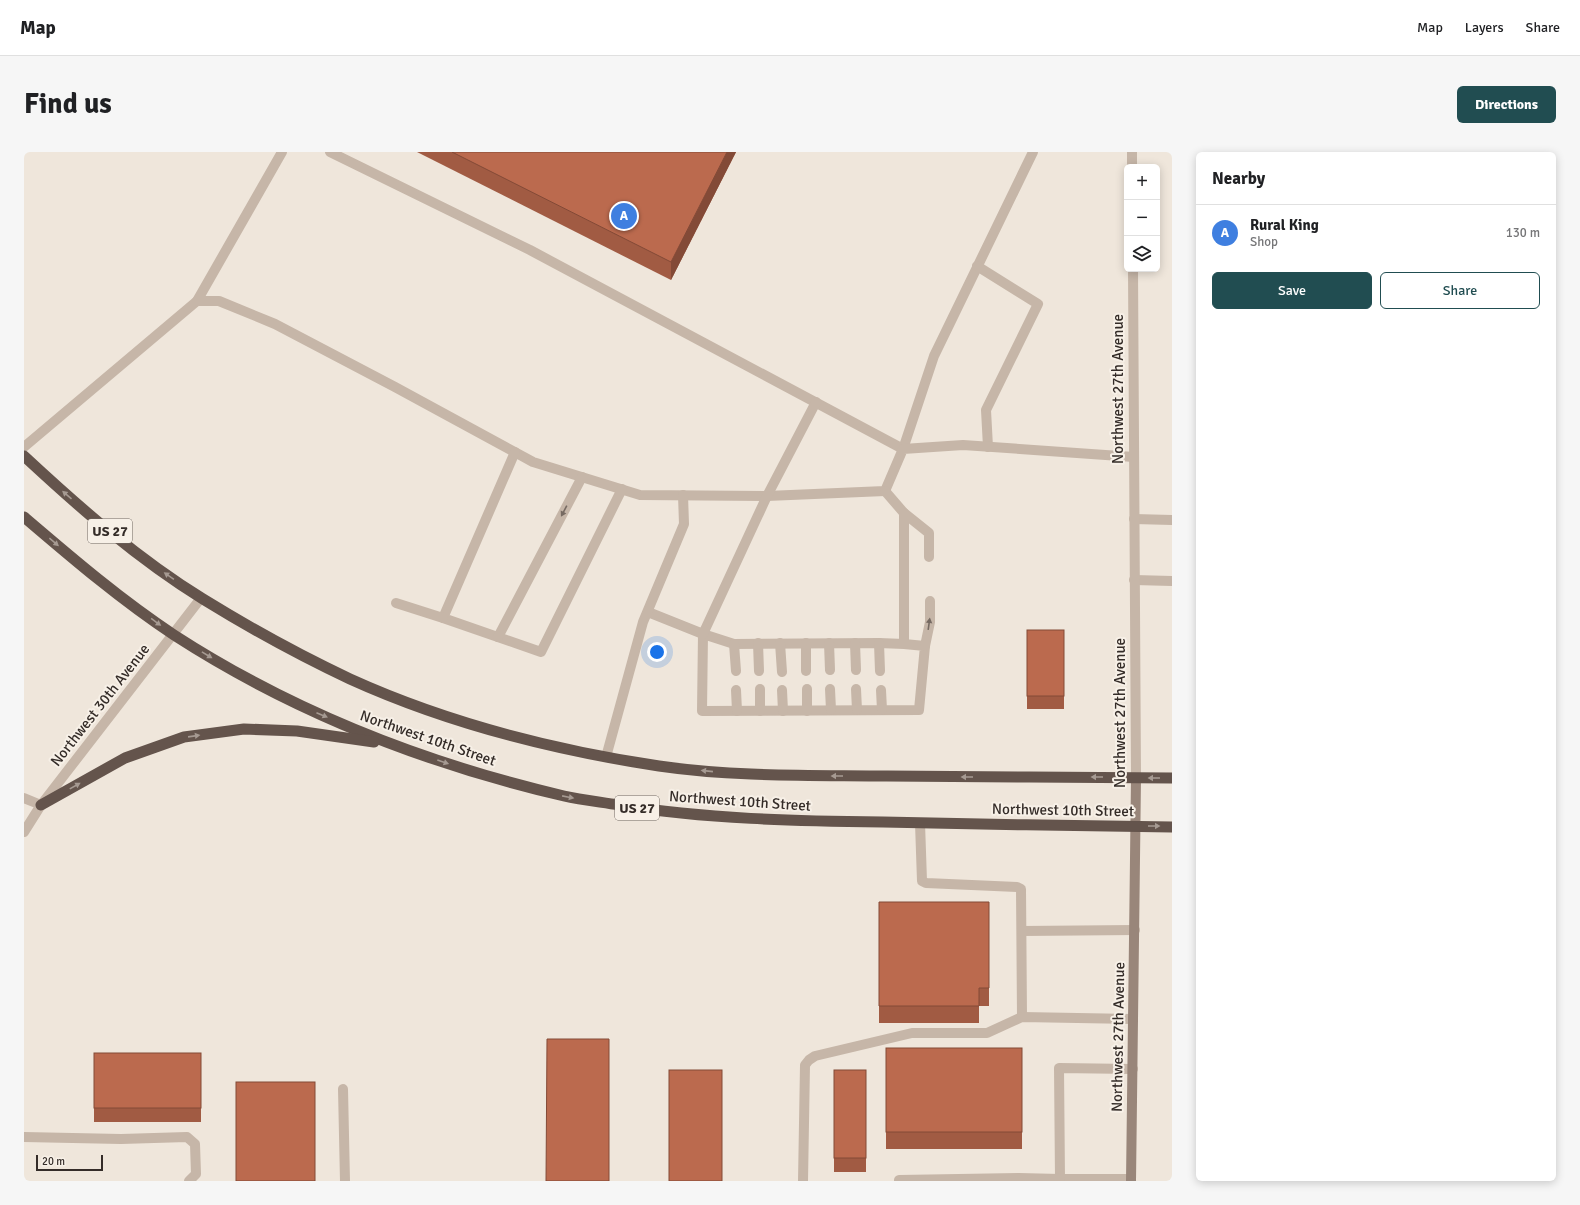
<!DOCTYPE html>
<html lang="en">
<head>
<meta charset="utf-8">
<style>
  :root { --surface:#fff; --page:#f6f6f6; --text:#202124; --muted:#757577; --line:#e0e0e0; --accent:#214d51 }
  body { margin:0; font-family:Signika,sans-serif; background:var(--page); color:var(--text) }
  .controls { position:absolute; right:12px; top:12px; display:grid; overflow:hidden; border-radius:6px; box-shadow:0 2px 10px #0003 }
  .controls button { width:36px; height:36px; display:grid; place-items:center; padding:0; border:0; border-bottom:1px solid var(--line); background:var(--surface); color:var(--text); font:20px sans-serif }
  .scale { position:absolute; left:12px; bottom:10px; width:67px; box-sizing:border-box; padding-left:4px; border:2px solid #342c28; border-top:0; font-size:11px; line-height:14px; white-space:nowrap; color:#342c28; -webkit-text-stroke:3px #f7f0e7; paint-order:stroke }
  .you { position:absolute; left:633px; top:500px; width:14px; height:14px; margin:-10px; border:3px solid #fff; border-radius:50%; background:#1a73e8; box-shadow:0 0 0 6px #1a73e833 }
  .badge { display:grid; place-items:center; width:26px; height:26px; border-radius:50%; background:var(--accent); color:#fff; font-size:13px; font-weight:700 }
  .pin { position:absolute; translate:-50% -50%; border:2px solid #fff; box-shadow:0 1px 4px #0006 }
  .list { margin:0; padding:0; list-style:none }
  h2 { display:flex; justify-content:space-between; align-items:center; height:52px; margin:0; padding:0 16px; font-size:17px }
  h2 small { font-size:13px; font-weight:400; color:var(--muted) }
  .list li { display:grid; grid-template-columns:26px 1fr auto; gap:12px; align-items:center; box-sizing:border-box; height:56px; padding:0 16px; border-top:1px solid var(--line) }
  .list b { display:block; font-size:15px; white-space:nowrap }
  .list p { margin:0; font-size:13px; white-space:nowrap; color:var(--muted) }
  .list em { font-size:13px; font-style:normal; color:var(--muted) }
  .actions { display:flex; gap:8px; padding:12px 16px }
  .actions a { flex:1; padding:9px 0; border:1px solid var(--accent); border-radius:6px; text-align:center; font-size:14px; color:var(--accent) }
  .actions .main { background:var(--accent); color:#fff }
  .icon { flex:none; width:22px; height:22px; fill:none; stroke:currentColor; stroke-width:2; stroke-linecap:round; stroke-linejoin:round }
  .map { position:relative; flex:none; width:1148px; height:1029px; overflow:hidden; border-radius:6px }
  header { display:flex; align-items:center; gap:24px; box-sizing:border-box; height:56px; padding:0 20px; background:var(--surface); border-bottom:1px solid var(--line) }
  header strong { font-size:19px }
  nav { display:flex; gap:22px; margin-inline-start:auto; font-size:14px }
  .intro { display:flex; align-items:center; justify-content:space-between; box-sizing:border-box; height:96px; padding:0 24px }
  h1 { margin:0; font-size:28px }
  .button { padding:10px 18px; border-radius:6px; background:var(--accent); color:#fff; font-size:14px; font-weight:700 }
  main { display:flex; gap:24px; padding:0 24px }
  aside { flex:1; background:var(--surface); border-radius:6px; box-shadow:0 2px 10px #0003 }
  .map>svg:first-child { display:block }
</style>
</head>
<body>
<header>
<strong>Map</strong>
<nav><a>Map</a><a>Layers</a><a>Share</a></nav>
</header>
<div class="intro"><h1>Find us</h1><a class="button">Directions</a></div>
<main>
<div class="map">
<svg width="1148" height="1029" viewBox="0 0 1148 1029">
  <rect width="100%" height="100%" fill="#efe6db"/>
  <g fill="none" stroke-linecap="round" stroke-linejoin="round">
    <!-- service -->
    <g stroke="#c6b6a8" stroke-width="10">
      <polyline points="306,0 506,98 879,297 910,204 1009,0"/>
      <polyline points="953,114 1014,152 962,258 964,295"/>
      <polyline points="173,149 258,0"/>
      <polyline points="0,295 173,149 195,149 251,172 371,235 509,310 616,343 743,344 861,339 879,297 939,293 1110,305"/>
      <polyline points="491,300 419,466 517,500 598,337"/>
      <polyline points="861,339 880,361 880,492 901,494 895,558 678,559 679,482 710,492 855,491 880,492"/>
      <polyline points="880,361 905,381 905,405"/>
      <polyline points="1110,367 1148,368"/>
      <polyline points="1110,428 1148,429"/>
      <polyline points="372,451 419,466"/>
      <polyline points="624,460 679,482 743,344 792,250"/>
      <polyline points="474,485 558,325"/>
      <polyline points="734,491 735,519"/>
      <polyline points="756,491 758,520"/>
      <polyline points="782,491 782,519"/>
      <polyline points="805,491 806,518"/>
      <polyline points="831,491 832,518"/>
      <polyline points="855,491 856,519"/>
      <polyline points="710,492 712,519"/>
      <polyline points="901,494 906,470 906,449"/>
      <polyline points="736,537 736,559"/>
      <polyline points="783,537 783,559"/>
      <polyline points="806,537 807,558"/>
      <polyline points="832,537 833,558"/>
      <polyline points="712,538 713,559"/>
      <polyline points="758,538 759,559"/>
      <polyline points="857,538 858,558"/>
      <polyline points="582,605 619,470 660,372 659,343"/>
      <polyline points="896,671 898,729 902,731 993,735 997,737 998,865"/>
      <polyline points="998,779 1111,778"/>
      <polyline points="319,937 321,1029"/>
      <polyline points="0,985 97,987 163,985 171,992 172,1022 165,1029"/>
      <polyline points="1107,1027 1036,1027 1035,916 1109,917"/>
      <polyline points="779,1029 781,913 785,908 791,904 888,881 963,881 998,865 1109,867"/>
      <polyline points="875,1029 875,1028 995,1026 1036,1027"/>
    </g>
    <!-- minor -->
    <polyline stroke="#c6b6a8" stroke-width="10" points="0,646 17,653"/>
    <!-- tertiary -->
    <g stroke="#c6b6a8" stroke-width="10">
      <polyline points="1108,0 1108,15"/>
      <polyline points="1109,117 1112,626"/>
      <polyline points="0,680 17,653 177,446"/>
    </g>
    <!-- secondary -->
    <polyline stroke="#99867a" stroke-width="10" points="1107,1029 1112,626"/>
    <!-- trunk -->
    <g stroke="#64544c" stroke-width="11">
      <path d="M0 304C56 356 114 407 179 447 226 476 275 503 326 527 423 571 529 598 635 614 710 625 787 623 863 624 958 625 1053 625 1148 626"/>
      <path d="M0 365C48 406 97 448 150 483 269 560 403 612 540 644 558 648 577 650 595 653 682 667 771 669 859 670 955 672 1052 674 1148 675"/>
      <polyline points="17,653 101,606 160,585 220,577 273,579 350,590"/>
    </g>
  </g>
  <!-- wall -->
  <g fill="#a15b43">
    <polygon points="393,0 712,0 647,128"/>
    <rect x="1003" y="478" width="37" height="79"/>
    <polygon points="855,750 965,750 965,854 955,854 955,871 855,871"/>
    <rect x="862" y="896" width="136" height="101"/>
    <rect x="70" y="901" width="107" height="69"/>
    <rect x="810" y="918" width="32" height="102"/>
  </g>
  <!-- shaded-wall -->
  <polygon fill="#834a37" points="703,0 712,0 647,128 647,110"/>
  <!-- building -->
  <g fill="#bb6a4e" stroke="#834a37">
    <polygon points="428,0 703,0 647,110"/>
    <rect x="1003" y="478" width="37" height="66"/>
    <polygon points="855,750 965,750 965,836 955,836 955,854 855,854"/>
    <polygon points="523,887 585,887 585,1029 522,1029"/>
    <rect x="862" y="896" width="136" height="84"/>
    <rect x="70" y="901" width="107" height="55"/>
    <rect x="645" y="918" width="53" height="111"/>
    <rect x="810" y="918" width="32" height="88"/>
    <rect x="212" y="930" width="79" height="99"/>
  </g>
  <!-- one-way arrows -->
  <defs><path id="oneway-solid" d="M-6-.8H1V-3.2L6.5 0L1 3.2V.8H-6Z"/></defs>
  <g fill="#a69a92">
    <use href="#oneway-solid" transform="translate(43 343) rotate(-139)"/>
    <use href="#oneway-solid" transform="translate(30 390) rotate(40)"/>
    <use href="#oneway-solid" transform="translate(145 424) rotate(-145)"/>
    <use href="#oneway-solid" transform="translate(132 470) rotate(36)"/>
    <use href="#oneway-solid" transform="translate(183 503) rotate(31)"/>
    <use href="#oneway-solid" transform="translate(298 563) rotate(23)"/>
    <use href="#oneway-solid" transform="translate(170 584) rotate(-8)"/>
    <use href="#oneway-solid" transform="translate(419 610) rotate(19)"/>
    <use href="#oneway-solid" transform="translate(683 619) rotate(-174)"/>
    <use href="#oneway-solid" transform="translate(813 624) rotate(-180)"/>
    <use href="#oneway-solid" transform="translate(943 625) rotate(-180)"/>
    <use href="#oneway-solid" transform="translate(1073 625) rotate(-180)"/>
    <use href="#oneway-solid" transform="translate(1130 626) rotate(-180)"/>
    <use href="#oneway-solid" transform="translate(51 634) rotate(-29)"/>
    <use href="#oneway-solid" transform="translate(544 645) rotate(11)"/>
    <use href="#oneway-solid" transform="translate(1130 674)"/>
  </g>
  <g fill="#766a62">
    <use href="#oneway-solid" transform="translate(540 359) rotate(118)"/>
    <use href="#oneway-solid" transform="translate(905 472) rotate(-82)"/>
  </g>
  <g text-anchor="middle" stroke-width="4" stroke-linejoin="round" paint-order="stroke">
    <!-- shield labels -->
    <g fill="#f7f0e7" stroke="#6e6761" stroke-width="1">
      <rect x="64" y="367" width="44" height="24" rx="3"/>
      <rect x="591" y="644" width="44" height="24" rx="3"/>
    </g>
    <g font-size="14" font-weight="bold" fill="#342c28">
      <text x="86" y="384">US 27</text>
      <text x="613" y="661">US 27</text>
    </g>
    <!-- street labels -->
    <g font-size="15" fill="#342c28" stroke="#f7f0e7">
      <text transform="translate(1094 237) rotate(-90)" y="5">Northwest 27th Avenue</text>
      <text transform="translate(76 553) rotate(-52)" y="5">Northwest 30th Avenue</text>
      <text transform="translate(1096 561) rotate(-90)" y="5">Northwest 27th Avenue</text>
      <text transform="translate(404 586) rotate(19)" y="5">Northwest 10th Street</text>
      <text transform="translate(716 649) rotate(4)" y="5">Northwest 10th Street</text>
      <text transform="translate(1039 658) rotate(1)" y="5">Northwest 10th Street</text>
      <text transform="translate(1094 885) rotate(-89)" y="5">Northwest 27th Avenue</text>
    </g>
  </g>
</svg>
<div class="controls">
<button>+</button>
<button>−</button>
<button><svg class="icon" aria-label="layers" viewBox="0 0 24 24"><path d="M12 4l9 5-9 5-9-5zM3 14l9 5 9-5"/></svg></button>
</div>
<div class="scale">20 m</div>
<div class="you"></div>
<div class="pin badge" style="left:600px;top:64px;background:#3f7fe0">A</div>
</div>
<aside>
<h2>Nearby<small></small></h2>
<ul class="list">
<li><span class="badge" style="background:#3f7fe0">A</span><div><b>Rural King</b><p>Shop</p></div><em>130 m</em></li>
</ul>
<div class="actions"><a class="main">Save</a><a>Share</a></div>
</aside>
</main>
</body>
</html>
